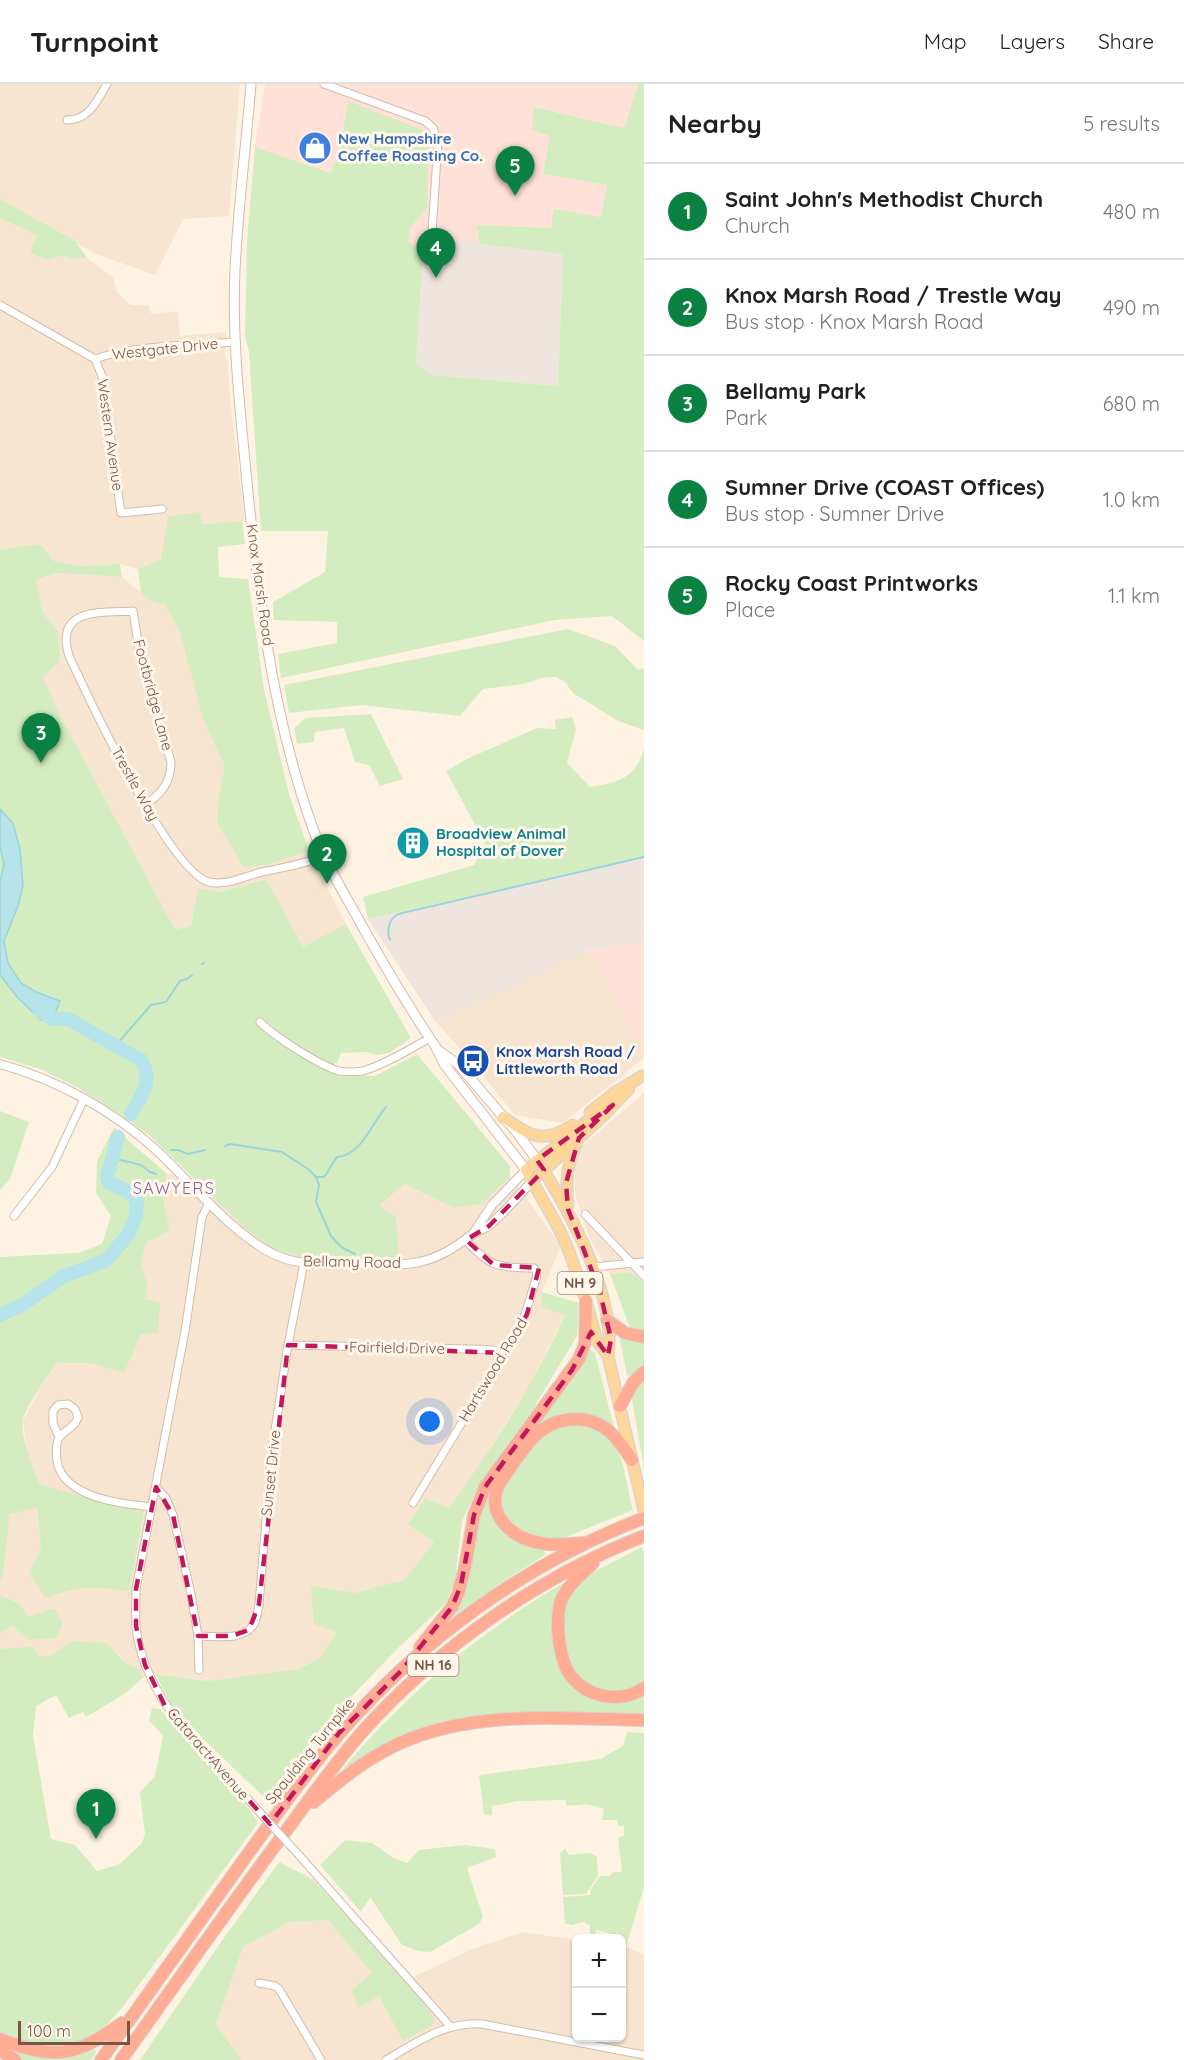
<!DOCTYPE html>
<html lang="en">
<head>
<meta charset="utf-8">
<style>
  :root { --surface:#fff; --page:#f2f2f2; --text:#202124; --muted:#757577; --line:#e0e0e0; --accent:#0b8043 }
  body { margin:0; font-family:Quicksand,sans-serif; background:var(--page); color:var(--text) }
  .controls { position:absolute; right:18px; bottom:18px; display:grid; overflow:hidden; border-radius:9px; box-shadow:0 2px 4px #0004 }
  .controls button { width:54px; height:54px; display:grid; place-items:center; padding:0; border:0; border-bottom:2px solid var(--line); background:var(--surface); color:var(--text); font:30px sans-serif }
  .scale { position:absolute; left:18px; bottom:15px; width:112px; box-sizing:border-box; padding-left:6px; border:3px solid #795746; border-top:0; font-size:16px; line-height:21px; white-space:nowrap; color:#795746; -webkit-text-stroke:4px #fff7ec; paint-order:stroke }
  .you { position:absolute; left:430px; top:1338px; width:21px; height:21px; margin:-15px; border:4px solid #fff; border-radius:50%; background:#1a73e8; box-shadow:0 0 0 9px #1a73e833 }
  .badge { display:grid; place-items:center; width:39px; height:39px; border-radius:50%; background:var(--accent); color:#fff; font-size:20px; font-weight:700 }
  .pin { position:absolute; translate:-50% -50px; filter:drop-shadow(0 2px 3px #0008) }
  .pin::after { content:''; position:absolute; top:32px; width:21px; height:18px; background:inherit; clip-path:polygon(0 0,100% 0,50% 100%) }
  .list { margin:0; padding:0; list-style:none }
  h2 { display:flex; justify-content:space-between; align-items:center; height:78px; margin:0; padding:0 24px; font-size:26px }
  h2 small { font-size:20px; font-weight:400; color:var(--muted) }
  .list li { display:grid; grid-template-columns:39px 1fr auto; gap:18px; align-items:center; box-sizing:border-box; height:96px; padding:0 24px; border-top:2px solid var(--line) }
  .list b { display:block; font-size:22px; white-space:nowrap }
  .list p { margin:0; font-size:20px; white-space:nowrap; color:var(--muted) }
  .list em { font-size:20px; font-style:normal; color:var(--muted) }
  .map { position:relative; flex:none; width:644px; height:1976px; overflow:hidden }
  header { display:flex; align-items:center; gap:36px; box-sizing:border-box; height:84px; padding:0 30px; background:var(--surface); border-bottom:2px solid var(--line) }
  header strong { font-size:28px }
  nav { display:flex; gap:33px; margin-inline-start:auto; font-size:21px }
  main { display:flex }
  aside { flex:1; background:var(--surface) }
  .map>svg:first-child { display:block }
</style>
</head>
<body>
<header>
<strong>Turnpoint</strong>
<nav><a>Map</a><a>Layers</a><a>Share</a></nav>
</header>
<main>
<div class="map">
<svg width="644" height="1976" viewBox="0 0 644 1976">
  <rect width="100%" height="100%" fill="#fef3e3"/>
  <!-- residential -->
  <g fill="#f7e4d1">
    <polygon points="0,0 240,0 229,132 183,135 155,191 96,170 0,115"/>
    <polygon points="0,134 38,151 30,169 61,171 71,175 87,174 113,193 117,208 131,221 149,221 151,230 178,227 180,252 226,248 225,270 228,279 230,315 245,437 202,440 199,429 161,475 138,485 120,480 78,482 54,477 40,460 0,465"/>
    <polygon points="56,489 122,493 151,517 165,521 180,549 203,635 226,682 219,711 217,738 244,784 270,780 309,767 346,840 303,864 265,795 220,808 198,804 191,842 175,847 41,595 58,547 43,529 36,496"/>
    <polygon points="588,866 644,963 644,974 563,1039 515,1031 471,977 435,937"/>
    <polygon points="644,1009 644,1199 631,1188 610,1190 589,1153 575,1109 575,1081 583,1061"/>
    <polygon points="166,1089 198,1098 378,1121 405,1100 454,1124 482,1120 510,1092 561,1162 542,1208 541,1223 565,1230 529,1302 478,1384 448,1425 425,1414 409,1440 434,1458 404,1496 354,1509 311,1502 337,1548 320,1574 299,1585 207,1597 155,1590 143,1594 140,1586 124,1578 107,1559 73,1557 49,1572 39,1572 33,1564 0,1565 0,1549 12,1542 30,1556 57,1554 63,1539 28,1533 20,1520 0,1511 0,1498 3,1490 10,1430 37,1424 41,1464 29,1489 45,1513 68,1506 97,1503 129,1508 144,1427 108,1420 40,1400 27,1370 23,1337 38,1308 57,1279 90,1279 124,1289 148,1203 141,1178 146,1159 170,1146 163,1115"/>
    <polygon points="328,1836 373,1889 358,1923 378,1911 404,1957 434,1934 405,1897 472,1865 523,1848 576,1856 576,1954 622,1954 622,1862 626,1863 644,1871 644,1976 242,1976 216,1941 243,1863 290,1838"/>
  </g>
  <!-- commercial -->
  <g fill="#ffe1d7">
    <polygon points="265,0 638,0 624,44 535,23 550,52 607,101 602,133 555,125 552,144 476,141 480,160 439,154 423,166 416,164 409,157 410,144 427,124 349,17 341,61 331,89 255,63"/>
    <polygon points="644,858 644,963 588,866"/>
  </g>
  <!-- industrial -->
  <g fill="#ede5de">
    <polygon points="439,154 563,170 558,302 431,291 416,279 423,166"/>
    <polygon points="644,774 644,858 588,866 435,937 368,835"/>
  </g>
  <!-- green -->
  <g fill="#d4edc0">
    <polygon points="638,0 644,0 644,557 612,532 555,536 281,594 278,570 337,559 337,538 274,536 273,518 325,488 328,447 261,447 249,268 245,252 247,157 255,63 331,89 341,61 348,17 423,46 429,56 427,124 410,144 409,157 416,164 423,166 416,279 431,291 558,302 563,170 480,160 476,141 551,144 554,125 601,133 607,101 543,90 550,52 532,46 534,23 624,44"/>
    <polygon points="0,115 75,157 87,174 71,175 61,171 49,176 30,169 37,151 0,134"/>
    <polygon points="200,428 202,440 242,437 245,460 218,463 219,493 248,495 264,605 289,710 309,767 270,780 244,784 217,738 219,711 225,682 203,635 180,549 165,521 151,517 141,509 138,485 161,475 168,433"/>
    <polygon points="40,460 54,477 78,482 120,480 122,493 56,489 36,496 43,529 58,547 60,577 43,593 59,629 175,846 191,842 198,804 220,808 266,795 303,863 346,840 411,954 389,969 378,971 365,968 341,969 337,980 334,978 338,992 375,992 417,970 510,1082 510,1092 482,1120 454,1124 405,1100 379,1121 396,1133 399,1173 333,1177 301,1173 272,1164 245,1144 150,1052 126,1034 80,1005 40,985 0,973 0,465"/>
    <polygon points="568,545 615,562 638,586 644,584 644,646 618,637 573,609 565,598 556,593 542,594 523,600 483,605 460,632 362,621 289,629 284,601"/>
    <polygon points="371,630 403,695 380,702 369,681 355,678 344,644 315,648 314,658 297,660 294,644 306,634"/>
    <path d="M572 633 576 645 567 679 590 703C618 698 634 696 644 665V774L368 835 363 813 474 781 485 759 446 687 469 674 537 644 556 645 555 636Z"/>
    <polygon points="0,1027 29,1038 10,1095 0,1106"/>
    <path d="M114 1044 166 1089 163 1115 170 1146 146 1159 141 1178 148 1203 145 1215 160 1219 158 1249 141 1250 124 1289 90 1279H57C48 1292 26 1322 23 1336 20 1353 33 1384 40 1400L108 1420 144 1427 129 1508C94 1502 79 1502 45 1514L29 1489 41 1464 37 1424 10 1430 3 1490 0 1498V1173L78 1169 102 1160 111 1132 96 1109 97 1077Z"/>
    <polygon points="631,1188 644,1199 644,1246 630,1244 610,1190"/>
    <path d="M542 1208 579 1219 577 1252 533 1325 480 1399 462 1437 455 1497 446 1519 397 1565 327 1638 269 1718 201 1653 171 1620 155 1590 207 1597 299 1585 320 1574 337 1548 314 1540 311 1502 354 1509 404 1496 434 1458 408 1440 425 1414 449 1424C493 1364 534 1299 565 1231L541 1223Z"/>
    <polygon points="619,1252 644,1256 644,1283 633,1293 627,1291"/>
    <polygon points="588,1264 595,1269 616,1351 604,1342 553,1338 499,1397 494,1430 544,1464 545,1471 508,1494 452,1534 450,1532 461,1518 465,1508 479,1431 491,1403"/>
    <polygon points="644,1292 644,1384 632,1316 633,1311"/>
    <path d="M572 1341C626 1343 622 1385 633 1426L566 1453 551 1455 536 1454 509 1440 501 1421 502 1407 535 1360 545 1350 558 1344Z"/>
    <polygon points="642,1463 644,1471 644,1600 629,1608 602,1607 584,1597 574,1587 567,1574 561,1537 569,1510 587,1491"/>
    <path d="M565 1498 567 1501 554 1543 582 1608 644 1609V1633L468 1635 347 1687 344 1683C408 1609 480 1547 565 1498Z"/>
    <polygon points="0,1511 20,1520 28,1533 54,1524 63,1539 57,1554 30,1556 12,1542 0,1549"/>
    <path d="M73 1557 107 1559 124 1578 140 1586 143 1594 123 1611 86 1633 83 1628 69 1634 56 1611 36 1622 33 1652 51 1755 75 1761 97 1787 120 1780 142 1759 145 1750 140 1708 155 1692 163 1652 149 1636 152 1624 160 1625 251 1727 258 1739 122 1924C113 1933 105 1945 95 1951 65 1971 30 1962 0 1948V1565L33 1563 39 1572H49Z"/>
    <polygon points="627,1648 644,1649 644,1803 626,1863 622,1862 620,1852 597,1846 594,1851 590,1850 590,1841 583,1838 571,1841 565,1839 563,1813 590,1811 591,1805 600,1792 610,1792 613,1788 622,1788 618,1753 624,1752 624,1742 618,1742 617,1736 602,1736 604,1725 587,1720 567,1722 565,1716 519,1717 492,1722 492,1732 484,1730 479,1691 600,1675 623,1662"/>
    <polygon points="345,1756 372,1759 392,1773 407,1779 419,1766 465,1761 495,1765 496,1773 467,1784 483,1833 479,1840 430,1868 418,1867 402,1861 370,1813 361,1828 320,1781"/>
    <polygon points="565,1764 569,1771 590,1769 597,1773 598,1792 586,1810 563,1811 560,1769"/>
    <polygon points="279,1778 314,1796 406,1897 432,1930 435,1937 433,1941 403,1957 379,1912 358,1924 352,1906 372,1889 328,1836 290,1838 243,1863 216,1941 242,1976 140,1976 221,1858"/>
    <path d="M0 1960C39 1976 53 1976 93 1964L97 1968 91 1976H18Z"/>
  </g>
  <!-- water -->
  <polygon fill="#b6e4ea" stroke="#9bd4dd" stroke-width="1.5" points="0,725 13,739 20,765 23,802 18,822 4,857 8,879 21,899 36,908 60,917 53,935 41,936 18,914 0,891 0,798 4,780 0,763"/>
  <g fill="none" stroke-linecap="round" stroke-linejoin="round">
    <!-- stream -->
    <g stroke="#9bd4dd" stroke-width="2">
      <path d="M390 856C386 846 389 836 398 830L644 773"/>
      <polyline points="202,880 204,879"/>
      <polyline points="117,960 151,921 166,918 180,897 187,895 192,891"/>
      <polyline points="225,1062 230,1060 282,1068 308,1085 316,1093 319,1101 316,1118 331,1152 341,1163 355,1170"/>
      <polyline points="171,1066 178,1066 188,1070 205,1066"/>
      <polyline points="112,1074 141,1081 150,1088 156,1090"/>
      <path d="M316 1093H324C328 1089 332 1079 337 1073 362 1071 371 1040 386 1023"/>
    </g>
    <!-- river -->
    <g stroke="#b6e4ea" stroke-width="14">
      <path d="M39 926 53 935H68L141 976C154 998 142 1010 131 1030"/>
      <polyline points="0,1231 22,1221 64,1192 105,1177 112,1170 129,1149 136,1132 137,1118 133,1112 126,1106 109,1099 107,1093 118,1053"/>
    </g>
    <!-- minor casing -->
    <g stroke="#d3bcab" stroke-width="9">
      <g id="minor">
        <polyline points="324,0 425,37 433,44 438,58 432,148"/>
        <path d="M67 36C89 36 97 17 107 0"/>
        <polyline points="0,221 95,275 102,292 121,429 162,425"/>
        <path d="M95 275C134 261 194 261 236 258"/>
        <path d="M145 721C161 710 171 699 171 678L139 565 133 527C101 529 54 523 69 572 88 613 170 788 209 798 227 802 245 792 262 788 285 783 302 781 324 772"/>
        <path d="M260 938C275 953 319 981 339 987 345 988 357 988 363 987 386 980 408 966 430 954"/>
        <path d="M209 1119 202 1133 185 1247 136 1505C136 1518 135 1531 136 1543 144 1617 207 1669 254 1722"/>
        <polyline points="585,1130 644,1192"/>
        <polyline points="14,1132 52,1083 84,1015"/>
        <polyline points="593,1183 644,1178"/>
        <polyline points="288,1261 470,1265 494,1266 506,1269"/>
        <path d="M59 1353 53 1339V1327L58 1321 68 1320 75 1325 78 1333C75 1344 65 1345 59 1354 56 1359 56 1370 57 1377 63 1414 122 1420 152 1423"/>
        <path d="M156 1403 166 1414 173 1431 191 1510 198 1552C216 1552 246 1558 255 1538 257 1533 258 1526 259 1520L272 1366 288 1261 304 1179"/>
        <path d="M413 1419 522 1240 536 1195 537 1188 534 1184C498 1183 490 1184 466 1156"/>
        <polyline points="198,1552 199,1586"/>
        <polyline points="298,1770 450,1942"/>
        <polyline points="259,1899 275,1902 279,1905 321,1976"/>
        <path d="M386 1976C417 1958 445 1938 482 1940L644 1971"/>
      </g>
    </g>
    <!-- tertiary casing -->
    <g stroke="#d3bcab" stroke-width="10">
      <g id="tertiary">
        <path d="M0 980C56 995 112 1026 155 1065 191 1098 234 1153 278 1172 306 1184 339 1180 369 1180 385 1180 403 1182 419 1178 439 1174 455 1164 471 1151 477 1147 485 1145 491 1140 505 1127 519 1112 532 1097"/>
        <polyline points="473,1150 492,1121 526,1086"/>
      </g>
    </g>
    <!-- secondary casing -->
    <g stroke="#d6bba8" stroke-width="11">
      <g id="secondary">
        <path d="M251 0C246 62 238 124 235 186 232 250 239 315 245 378 257 503 271 632 315 750 324 775 338 799 351 822 378 871 406 919 437 965L444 980 526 1086"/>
        <polyline points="439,967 458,980 518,1050 537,1076"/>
      </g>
    </g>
    <!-- primary casing -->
    <g stroke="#dcd3cf" stroke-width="13">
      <g id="primary">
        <polyline points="613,1021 587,1037 526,1086 558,1143 569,1167 586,1217 597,1257 608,1272 644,1427"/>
        <polyline points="590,1028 614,1009 642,992"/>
        <path d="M503 1033C530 1052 543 1061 573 1041"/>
        <path d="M537 1076C569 1126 617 1212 608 1272"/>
        <polyline points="539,1091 602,1033 629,1005"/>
        <path d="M568 1122C566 1099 566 1080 577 1059"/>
      </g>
    </g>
    <!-- motorway casing -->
    <g stroke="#dcd3cf" stroke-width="14">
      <g id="motorway">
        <polyline points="607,1236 625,1249 644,1253"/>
        <polyline points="620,1322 633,1299 644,1288"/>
        <path d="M582 1459C569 1460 553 1462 540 1459 511 1454 485 1430 499 1400 510 1385 520 1368 533 1354 552 1333 586 1328 609 1347 618 1355 625 1366 632 1376"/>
        <path d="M593 1479C582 1490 569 1500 562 1514 558 1524 558 1534 558 1546 559 1559 561 1574 567 1586 583 1613 618 1621 644 1604"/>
        <polyline points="420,1563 452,1523 458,1510 465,1483 474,1431 485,1403 579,1275 585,1259 586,1217"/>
        <path d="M314 1718C338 1698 361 1679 388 1665 466 1624 559 1635 644 1636"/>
        <path d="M0 1955C55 1976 75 1973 122 1939"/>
        <polyline points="0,1966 15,1976"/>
        <path d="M101 1976C146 1913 191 1850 235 1788 269 1741 302 1693 339 1650 420 1556 528 1478 644 1434"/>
        <path d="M121 1976C175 1901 228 1825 283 1751 309 1716 334 1680 363 1647 439 1563 538 1493 644 1452"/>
      </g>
    </g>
    <!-- minor -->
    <use href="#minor" stroke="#fff" stroke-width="7"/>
    <!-- tertiary -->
    <use href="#tertiary" stroke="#fff" stroke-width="8"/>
    <!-- secondary -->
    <use href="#secondary" stroke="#fff" stroke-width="9"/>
    <!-- primary -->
    <use href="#primary" stroke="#ffd69a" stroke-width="10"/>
    <!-- motorway -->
    <use href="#motorway" stroke="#fead94" stroke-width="12"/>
    <!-- minor-bridge casing -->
    <g stroke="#d3bcab" stroke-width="9" stroke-linecap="butt">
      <polyline id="minor-bridge" points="254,1722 298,1770"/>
    </g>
    <!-- minor-bridge -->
    <use href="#minor-bridge" stroke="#fff" stroke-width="7"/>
  </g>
  <!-- marked area -->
  <path fill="none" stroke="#c2185b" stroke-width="4.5" stroke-dasharray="12 8" stroke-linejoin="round" d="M613 1021 579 1054 566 1099 568 1125 600 1208 611 1255 608 1272 591 1248 572 1286 485 1403 474 1431 461 1501 452 1523 401 1587 339 1649 270 1740 165 1622 145 1581 136 1542V1505L156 1403 173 1431 198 1552H232L249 1546 259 1520 288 1261 506 1269 527 1230 539 1184 494 1181 466 1156 489 1142 544 1086 537 1076Z"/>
  <!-- icons -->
  <defs>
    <g id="shop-disc" transform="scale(1.725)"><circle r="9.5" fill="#3f7fe0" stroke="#fff7ec"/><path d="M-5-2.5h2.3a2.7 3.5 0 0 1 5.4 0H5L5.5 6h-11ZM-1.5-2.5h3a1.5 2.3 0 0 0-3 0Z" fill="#fff"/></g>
    <g id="building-disc" transform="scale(1.725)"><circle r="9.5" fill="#0f9aa8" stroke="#fff7ec"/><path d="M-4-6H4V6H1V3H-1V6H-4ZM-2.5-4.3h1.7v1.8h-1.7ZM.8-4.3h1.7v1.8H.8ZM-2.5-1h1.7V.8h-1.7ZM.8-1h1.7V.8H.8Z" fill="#fff"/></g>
    <g id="bus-disc" transform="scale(1.725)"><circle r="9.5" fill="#1a4fb4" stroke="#fff7ec"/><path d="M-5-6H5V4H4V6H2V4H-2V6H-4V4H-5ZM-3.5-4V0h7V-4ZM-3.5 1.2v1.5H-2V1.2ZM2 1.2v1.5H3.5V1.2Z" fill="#fff"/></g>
  </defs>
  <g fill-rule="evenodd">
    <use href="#shop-disc" x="315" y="64"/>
    <use href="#building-disc" x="413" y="759"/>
    <use href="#bus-disc" x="473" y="977"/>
  </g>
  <g text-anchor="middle" stroke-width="6" stroke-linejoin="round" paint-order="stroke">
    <!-- shield labels -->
    <g fill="#fff7ec" stroke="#a18778" stroke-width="1.5">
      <rect x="557.5" y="1188" width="45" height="22" rx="4.5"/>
      <rect x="407.5" y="1570" width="51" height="22" rx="4.5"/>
    </g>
    <g font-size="14" font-weight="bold" fill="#795746">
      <text x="580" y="1204">NH 9</text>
      <text x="433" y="1586">NH 16</text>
    </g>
    <!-- shop labels -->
    <g font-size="15" font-weight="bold" fill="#366cbe" stroke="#fff7ec" text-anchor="start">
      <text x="338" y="60">New Hampshire<tspan x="338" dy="17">Coffee Roasting Co.</tspan></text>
    </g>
    <!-- street labels -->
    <g font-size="15" fill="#795746" stroke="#fff7ec">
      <text transform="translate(165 265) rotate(-6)" y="5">Westgate Drive</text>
      <text transform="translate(110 351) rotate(82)" y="5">Western Avenue</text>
      <text transform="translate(260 501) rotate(82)" y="5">Knox Marsh Road</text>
      <text transform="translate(153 611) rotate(75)" y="5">Footbridge Lane</text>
      <text transform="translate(135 700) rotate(61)" y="5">Trestle Way</text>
      <text transform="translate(352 1178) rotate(1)" y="5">Bellamy Road</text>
      <text transform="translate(397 1264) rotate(1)" y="5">Fairfield Drive</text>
      <text transform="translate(493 1286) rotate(-59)" y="5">Hartswood Road</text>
      <text transform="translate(271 1389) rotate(-84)" y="5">Sunset Drive</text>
      <text transform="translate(310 1667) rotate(-51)" y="5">Spaulding Turnpike</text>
      <text transform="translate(208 1670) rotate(49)" y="5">Cataract Avenue</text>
    </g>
    <!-- culture labels -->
    <g font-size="15" font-weight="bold" fill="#0d838f" stroke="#fff7ec" text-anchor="start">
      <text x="436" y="755">Broadview Animal<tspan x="436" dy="17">Hospital of Dover</tspan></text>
    </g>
    <!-- transit labels -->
    <g font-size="15" font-weight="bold" fill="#164399" stroke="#fff7ec" text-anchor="start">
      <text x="496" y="973">Knox Marsh Road /<tspan x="496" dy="17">Littleworth Road</tspan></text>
    </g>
    <!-- neighbourhood labels -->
    <g font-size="16" letter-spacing="1.5" fill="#87619d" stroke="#fff7ec">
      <text x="174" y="1110">SAWYERS</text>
    </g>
  </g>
</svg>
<div class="controls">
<button>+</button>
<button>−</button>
</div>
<div class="scale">100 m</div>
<div class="you"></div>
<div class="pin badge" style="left:96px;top:1755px">1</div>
<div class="pin badge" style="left:327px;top:800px">2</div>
<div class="pin badge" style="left:41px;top:679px">3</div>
<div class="pin badge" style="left:436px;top:194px">4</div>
<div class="pin badge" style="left:515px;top:112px">5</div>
</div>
<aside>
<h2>Nearby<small>5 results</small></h2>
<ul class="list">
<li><span class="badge">1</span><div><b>Saint John's Methodist Church</b><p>Church</p></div><em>480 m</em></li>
<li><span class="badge">2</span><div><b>Knox Marsh Road / Trestle Way</b><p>Bus stop · Knox Marsh Road</p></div><em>490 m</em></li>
<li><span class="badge">3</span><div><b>Bellamy Park</b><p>Park</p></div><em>680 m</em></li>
<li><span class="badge">4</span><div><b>Sumner Drive (COAST Offices)</b><p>Bus stop · Sumner Drive</p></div><em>1.0 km</em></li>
<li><span class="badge">5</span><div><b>Rocky Coast Printworks</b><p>Place</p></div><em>1.1 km</em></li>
</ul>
</aside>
</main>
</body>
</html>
